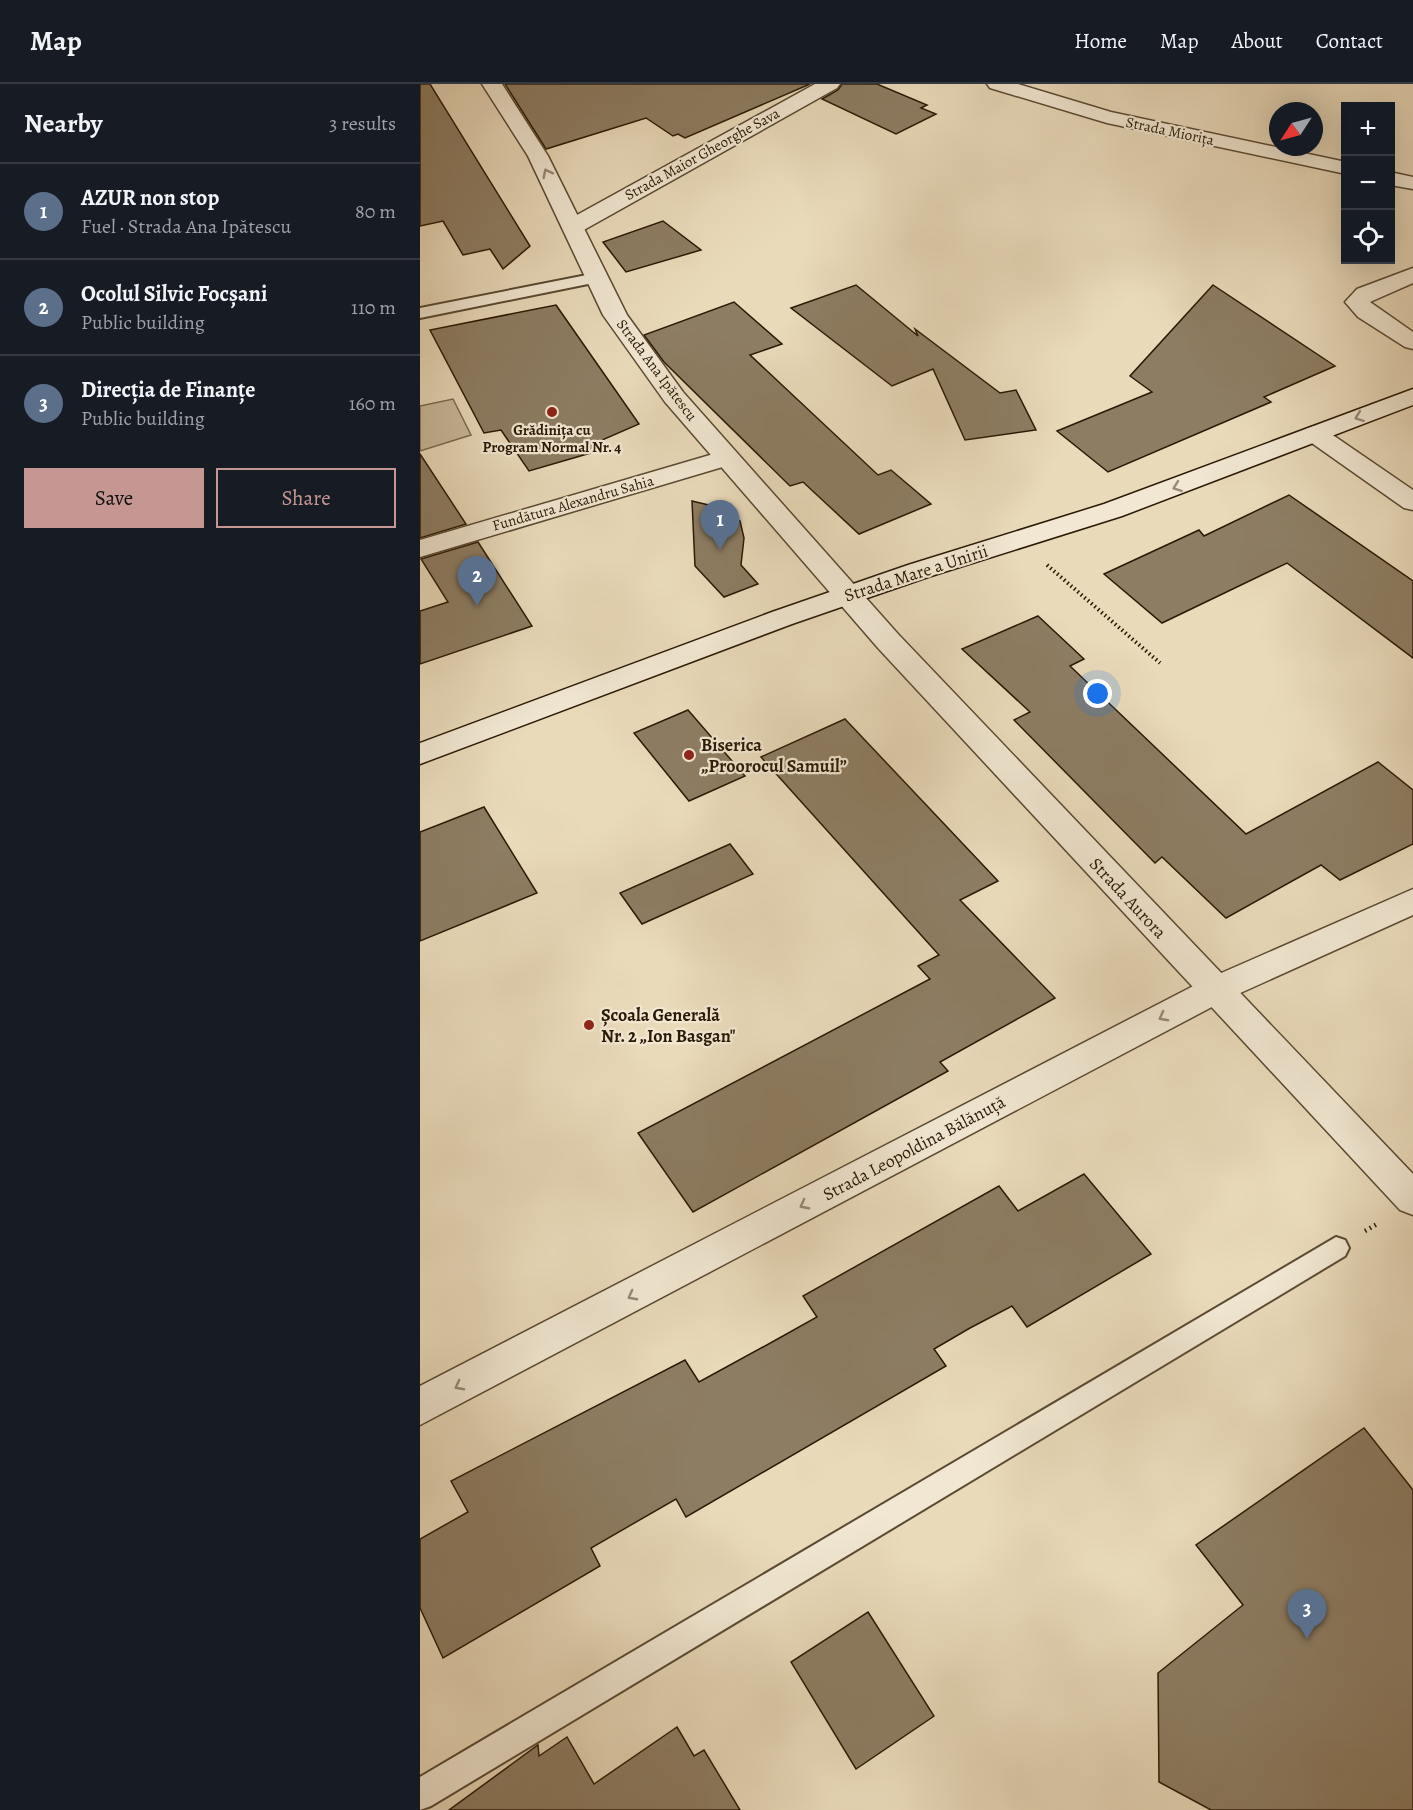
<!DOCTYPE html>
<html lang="en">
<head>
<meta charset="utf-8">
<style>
  :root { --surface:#171b24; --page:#20242c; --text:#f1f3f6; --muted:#9ea1a6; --line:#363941; --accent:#c59692 }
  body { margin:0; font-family:Alegreya,serif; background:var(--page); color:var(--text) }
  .controls { position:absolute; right:18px; top:18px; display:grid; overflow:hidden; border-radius:0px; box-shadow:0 6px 24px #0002 }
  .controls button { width:54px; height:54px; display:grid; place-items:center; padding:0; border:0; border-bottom:2px solid var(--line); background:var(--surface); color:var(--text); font:30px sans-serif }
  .compass { position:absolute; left:849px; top:18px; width:54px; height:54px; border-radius:50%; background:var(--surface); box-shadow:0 6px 24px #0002; rotate:234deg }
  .you { position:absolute; left:678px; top:610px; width:21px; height:21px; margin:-15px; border:4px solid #fff; border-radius:50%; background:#1a73e8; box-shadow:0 0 0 9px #1a73e833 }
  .badge { display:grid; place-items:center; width:39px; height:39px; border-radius:50%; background:var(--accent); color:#fff; font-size:20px; font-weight:700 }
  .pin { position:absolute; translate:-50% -50px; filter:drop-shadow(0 2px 3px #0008) }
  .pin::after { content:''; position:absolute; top:32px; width:21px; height:18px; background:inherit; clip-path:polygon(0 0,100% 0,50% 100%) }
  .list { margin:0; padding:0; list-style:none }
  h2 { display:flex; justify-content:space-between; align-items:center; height:78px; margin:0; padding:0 24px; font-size:26px }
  h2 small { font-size:20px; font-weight:400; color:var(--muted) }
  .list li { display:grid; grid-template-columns:39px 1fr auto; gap:18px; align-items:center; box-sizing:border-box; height:96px; padding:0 24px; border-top:2px solid var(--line) }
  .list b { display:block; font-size:22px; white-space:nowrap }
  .list p { margin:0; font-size:20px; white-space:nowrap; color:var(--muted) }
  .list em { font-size:20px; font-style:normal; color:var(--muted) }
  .actions { display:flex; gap:12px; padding:18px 24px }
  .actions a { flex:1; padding:14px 0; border:2px solid var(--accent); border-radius:0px; text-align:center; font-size:21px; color:var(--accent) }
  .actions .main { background:var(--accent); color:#111 }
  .icon { flex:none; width:33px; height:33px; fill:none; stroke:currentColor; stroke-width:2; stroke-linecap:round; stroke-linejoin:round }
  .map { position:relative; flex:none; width:993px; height:1726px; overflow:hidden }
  header { display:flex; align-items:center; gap:36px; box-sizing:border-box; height:84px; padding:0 30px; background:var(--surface); border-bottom:2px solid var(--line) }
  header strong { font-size:28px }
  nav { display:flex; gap:33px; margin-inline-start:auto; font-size:21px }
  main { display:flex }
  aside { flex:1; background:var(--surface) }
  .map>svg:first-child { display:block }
</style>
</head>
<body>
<header>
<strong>Map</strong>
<nav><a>Home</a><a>Map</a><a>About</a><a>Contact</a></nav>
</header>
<main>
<aside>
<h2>Nearby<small>3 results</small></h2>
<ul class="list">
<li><span class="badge" style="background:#5c6f8a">1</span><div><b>AZUR non stop</b><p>Fuel · Strada Ana Ipătescu</p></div><em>80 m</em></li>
<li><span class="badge" style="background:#5c6f8a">2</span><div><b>Ocolul Silvic Focșani</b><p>Public building</p></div><em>110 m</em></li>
<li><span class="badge" style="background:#5c6f8a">3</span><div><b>Direcția de Finanțe</b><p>Public building</p></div><em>160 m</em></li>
</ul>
<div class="actions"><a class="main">Save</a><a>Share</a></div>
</aside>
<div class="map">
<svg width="993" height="1726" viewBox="0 0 993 1726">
  <rect width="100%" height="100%" fill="#e9daba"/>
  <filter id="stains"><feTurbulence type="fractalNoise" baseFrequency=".00333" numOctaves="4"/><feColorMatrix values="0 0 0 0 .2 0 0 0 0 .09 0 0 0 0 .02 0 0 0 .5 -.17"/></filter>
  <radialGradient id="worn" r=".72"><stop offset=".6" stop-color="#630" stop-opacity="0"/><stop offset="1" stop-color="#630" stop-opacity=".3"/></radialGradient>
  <!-- green -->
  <polygon fill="#c9b99b" stroke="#7a6950" stroke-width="1.5" points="33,315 51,351 0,367 0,322"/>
  <!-- building -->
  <g fill="#8d7d63" stroke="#2a1905" stroke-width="1.5">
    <polygon points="0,0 10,0 110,162 83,185 70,165 43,171 23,137 0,142"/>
    <polygon points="85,0 390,0 265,54 258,50 253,52 226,34 126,65"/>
    <polygon points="422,0 457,0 507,21 501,24 516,30 476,50 402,15 418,6"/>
    <polygon points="243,137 281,166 206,188 183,158"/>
    <polygon points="436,201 498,252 495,245 580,309 596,306 616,346 545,356 513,285 472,302 371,224"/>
    <polygon points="793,201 915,282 844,313 851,318 688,388 637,347 732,308 710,292"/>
    <polygon points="314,218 362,260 330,271 458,391 471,386 511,420 439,450 383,398 370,402 244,278 224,251"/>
    <polygon points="136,221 219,340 182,356 174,368 109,387 81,346 64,349 10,246"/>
    <polygon points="0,370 46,440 0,454"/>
    <polygon points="869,411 993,497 993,574 867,479 742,539 684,490 779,446 784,452"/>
    <polygon points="272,417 297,423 320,437 324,454 321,481 338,500 304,513 275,482"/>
    <polygon points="58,458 112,542 0,580 0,527 28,518 1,475"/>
    <polygon points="618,532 664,575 650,582 826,750 958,678 993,706 993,760 920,796 901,781 806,834 742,773 735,779 594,636 610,628 542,565"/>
    <polygon points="268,626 325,692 269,717 214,649"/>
    <polygon points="425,635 578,797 540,816 635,914 520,978 528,987 273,1128 218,1049 510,895 498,882 519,871 341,673"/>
    <polygon points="64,723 117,809 0,857 0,748"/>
    <polygon points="310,760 333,790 222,840 200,809"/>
    <polygon points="664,1090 731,1170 607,1243 592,1222 550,1244 514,1265 526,1282 266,1433 256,1415 171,1464 180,1482 23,1574 0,1524 0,1455 48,1428 31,1397 265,1276 279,1298 354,1257 397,1233 383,1212 579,1102 598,1127"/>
    <polygon points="944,1344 993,1406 993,1726 791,1726 739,1698 738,1589 823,1521 776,1461"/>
    <polygon points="448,1528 514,1632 436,1685 371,1578"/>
    <polygon points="257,1643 274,1672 284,1666 320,1726 29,1726 118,1661 119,1672 147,1653 174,1700"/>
  </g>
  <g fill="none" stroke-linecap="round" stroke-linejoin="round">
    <!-- service casing -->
    <g stroke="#5a4932" stroke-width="4">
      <g id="service">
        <polygon points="177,189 185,194 183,197 0,234 0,224"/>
        <polygon points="916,1153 925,1156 929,1164 925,1172 11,1722 0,1726 0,1693"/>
      </g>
    </g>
    <!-- minor casing -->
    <g stroke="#5a4932" stroke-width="3">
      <g id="minor">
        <polygon points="395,0 420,0 417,4 162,147 154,149 146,147 143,142 146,137"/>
        <polygon points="567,0 598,0 691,28 926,78 926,90 687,39 570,4"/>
        <polygon points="970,88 993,93 993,105 970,101"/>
        <polygon points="993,184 993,199 950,218 993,248 993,265 985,263 938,233 925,218 937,205"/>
        <polygon points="895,342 904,345 993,406 993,426 984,424 886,355 882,350 886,345"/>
        <polygon points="307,366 316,369 320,374 316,379 0,473 0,456"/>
        <polygon points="993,805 993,831 807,915 0,1341 0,1302 783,897"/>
      </g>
    </g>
    <!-- tertiary casing -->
    <g stroke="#5a4932" stroke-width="3">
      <polygon id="tertiary" points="62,0 82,0 128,72 207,231 263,308 478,550 993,1090 993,1131 980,1126 458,564 245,318 183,231 108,72"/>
    </g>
    <!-- secondary casing -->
    <g stroke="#2a1905" stroke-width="3">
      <polygon id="secondary" points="993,305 993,321 702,432 508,493 372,540 0,680 0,659 352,528 488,481 684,420"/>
    </g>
    <!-- path-far1 -->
    <polyline stroke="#2a1905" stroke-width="4" stroke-dasharray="1.5 3" stroke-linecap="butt" points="627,481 740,579"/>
    <!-- path -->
    <polyline stroke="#2a1905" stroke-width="4.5" stroke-dasharray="1.5 4" stroke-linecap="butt" points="945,1147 959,1139"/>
    <!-- service -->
    <use href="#service" fill="#f1e7d2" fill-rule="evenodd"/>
    <!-- minor -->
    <use href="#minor" fill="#f1e7d2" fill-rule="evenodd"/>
    <!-- tertiary -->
    <use href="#tertiary" fill="#f1e7d2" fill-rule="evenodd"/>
    <!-- secondary -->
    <use href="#secondary" fill="#f1e7d2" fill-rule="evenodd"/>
  </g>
  <!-- one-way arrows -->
  <defs><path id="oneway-chevron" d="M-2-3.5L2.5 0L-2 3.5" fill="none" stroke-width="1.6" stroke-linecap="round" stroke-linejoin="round" transform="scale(1.5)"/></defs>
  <g stroke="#978a76">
    <use href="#oneway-chevron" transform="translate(127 89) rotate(-117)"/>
    <use href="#oneway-chevron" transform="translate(939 333) rotate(159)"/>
    <use href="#oneway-chevron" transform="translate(757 403) rotate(160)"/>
    <use href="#oneway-chevron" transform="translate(743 933) rotate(152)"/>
    <use href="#oneway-chevron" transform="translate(384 1121) rotate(152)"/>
    <use href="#oneway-chevron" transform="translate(212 1212) rotate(152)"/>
    <use href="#oneway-chevron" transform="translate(39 1302) rotate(152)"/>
  </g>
  <!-- markers -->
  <g fill="#8f2418" stroke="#f1e7d2" stroke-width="2">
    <circle cx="132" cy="328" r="6"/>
    <circle cx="269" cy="671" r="6"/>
    <circle cx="169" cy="941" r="6"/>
  </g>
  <g text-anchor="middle" stroke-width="4.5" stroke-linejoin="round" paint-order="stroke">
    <!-- far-street labels -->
    <g font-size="15" fill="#2a1905" stroke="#f1e7d2">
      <text transform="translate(750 47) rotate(12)" y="5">Strada Miorița</text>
      <text transform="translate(282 70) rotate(-29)" y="5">Strada Maior Gheorghe Sava</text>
      <text transform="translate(237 286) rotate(53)" y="5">Strada Ana Ipătescu</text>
      <text transform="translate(153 419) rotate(-16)" y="5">Fundătura Alexandru Sahia</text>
    </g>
    <!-- far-poi labels -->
    <g font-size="15" font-weight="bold" fill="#2a1905" stroke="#f1e7d2">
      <text x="132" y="351">Grădinița cu<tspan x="132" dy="17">Program Normal Nr. 4</tspan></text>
    </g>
    <!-- street labels -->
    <g font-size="18" fill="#2a1905" stroke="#f1e7d2">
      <text transform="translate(496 489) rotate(-18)" y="6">Strada Mare a Unirii</text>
      <text transform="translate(708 814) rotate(47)" y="6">Strada Aurora</text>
      <text transform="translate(494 1064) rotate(-28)" y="6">Strada Leopoldina Bălănuță</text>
    </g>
    <!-- poi labels -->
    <g font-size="18" font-weight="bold" fill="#2a1905" stroke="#f1e7d2" text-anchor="start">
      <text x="281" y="667">Biserica<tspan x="281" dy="21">„Proorocul Samuil”</tspan></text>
      <text x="181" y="937">Școala Generală<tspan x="181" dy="21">Nr. 2 „Ion Basgan"</tspan></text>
    </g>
  </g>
  <rect width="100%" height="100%" filter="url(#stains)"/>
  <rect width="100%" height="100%" fill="url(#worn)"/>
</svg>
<div class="controls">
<button>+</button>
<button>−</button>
<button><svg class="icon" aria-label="locate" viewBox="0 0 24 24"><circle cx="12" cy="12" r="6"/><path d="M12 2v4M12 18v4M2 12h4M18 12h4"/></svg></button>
</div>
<svg class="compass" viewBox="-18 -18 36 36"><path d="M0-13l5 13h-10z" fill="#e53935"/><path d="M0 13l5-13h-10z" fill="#9ea1a6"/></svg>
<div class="you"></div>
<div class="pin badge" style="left:300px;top:466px;background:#5c6f8a">1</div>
<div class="pin badge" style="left:57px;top:522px;background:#5c6f8a">2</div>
<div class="pin badge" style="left:887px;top:1555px;background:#5c6f8a">3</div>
</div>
</main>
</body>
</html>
